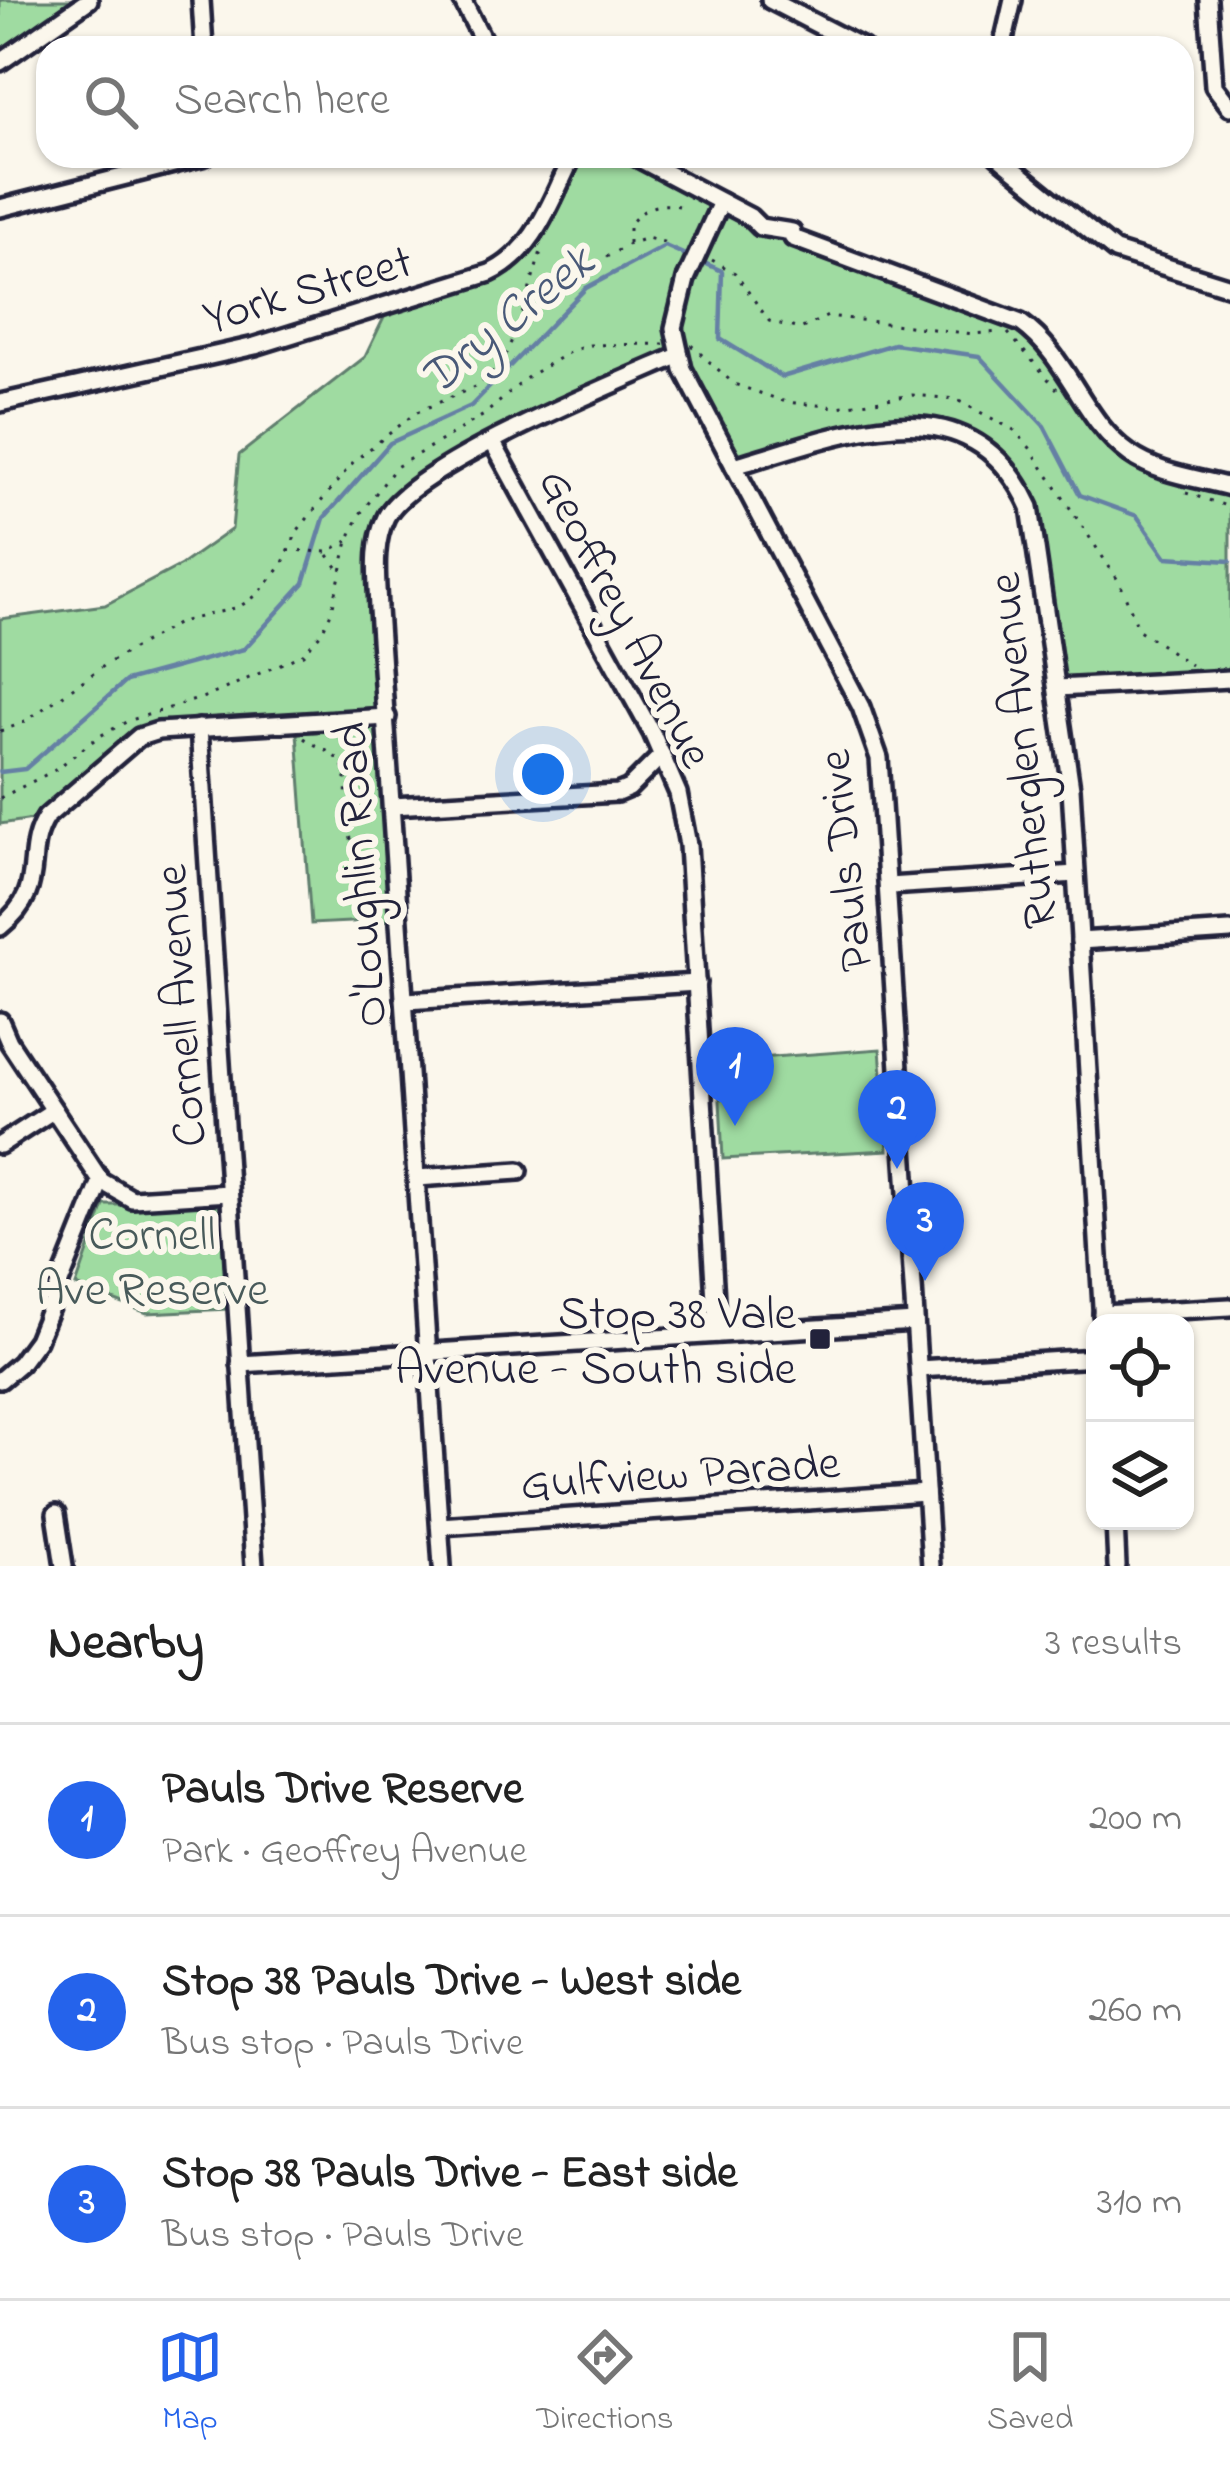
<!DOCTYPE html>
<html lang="en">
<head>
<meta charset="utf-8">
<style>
  :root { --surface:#fff; --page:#f2f2f2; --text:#222; --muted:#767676; --line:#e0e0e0; --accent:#2563eb }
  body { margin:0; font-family:"Indie Flower",sans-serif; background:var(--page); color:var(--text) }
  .controls { position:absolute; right:36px; bottom:36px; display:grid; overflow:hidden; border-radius:24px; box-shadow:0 3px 9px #0004 }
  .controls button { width:108px; height:108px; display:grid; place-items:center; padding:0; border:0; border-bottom:3px solid var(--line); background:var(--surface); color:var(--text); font:60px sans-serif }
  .you { position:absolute; left:543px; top:774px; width:42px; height:42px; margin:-30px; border:9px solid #fff; border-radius:50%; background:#1a73e8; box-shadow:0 0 0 18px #1a73e833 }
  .badge { display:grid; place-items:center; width:78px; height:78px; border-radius:50%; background:var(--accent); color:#fff; font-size:39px; font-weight:700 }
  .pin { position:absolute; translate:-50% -99px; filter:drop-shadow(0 3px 6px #0008) }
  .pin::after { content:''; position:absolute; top:63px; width:42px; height:36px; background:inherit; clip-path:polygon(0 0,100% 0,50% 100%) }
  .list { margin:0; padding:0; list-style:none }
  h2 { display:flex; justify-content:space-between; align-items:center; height:156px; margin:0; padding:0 48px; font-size:51px }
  h2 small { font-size:39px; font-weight:400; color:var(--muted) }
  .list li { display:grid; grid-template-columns:78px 1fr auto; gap:36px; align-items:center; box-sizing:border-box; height:192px; padding:0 48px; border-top:3px solid var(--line) }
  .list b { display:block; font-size:45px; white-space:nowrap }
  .list p { margin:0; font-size:39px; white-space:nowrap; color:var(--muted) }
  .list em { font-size:39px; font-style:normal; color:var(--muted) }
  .icon { flex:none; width:66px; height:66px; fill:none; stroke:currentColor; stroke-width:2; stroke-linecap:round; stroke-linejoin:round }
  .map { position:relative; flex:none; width:1230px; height:1566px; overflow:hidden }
  .search { position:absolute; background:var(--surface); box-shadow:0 3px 9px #0004; left:36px; right:36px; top:36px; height:132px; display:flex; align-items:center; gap:30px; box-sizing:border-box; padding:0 42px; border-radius:36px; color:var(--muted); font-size:45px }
  .sheet { height:732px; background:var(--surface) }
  nav { display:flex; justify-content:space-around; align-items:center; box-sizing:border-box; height:168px; border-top:3px solid var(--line); background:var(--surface); font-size:33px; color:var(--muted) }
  nav a { display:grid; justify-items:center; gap:6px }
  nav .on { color:var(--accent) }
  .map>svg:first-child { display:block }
</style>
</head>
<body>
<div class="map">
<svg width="1230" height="1566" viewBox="0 0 1230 1566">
  <rect width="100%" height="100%" fill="#fbf7ec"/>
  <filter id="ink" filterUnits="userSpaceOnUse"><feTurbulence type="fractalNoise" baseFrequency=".00833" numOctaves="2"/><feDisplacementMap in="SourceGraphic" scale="24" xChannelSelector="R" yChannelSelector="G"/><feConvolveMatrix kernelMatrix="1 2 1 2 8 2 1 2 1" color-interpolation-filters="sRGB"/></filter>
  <g filter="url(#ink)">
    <!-- green -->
    <g fill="#9fdba1" stroke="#607e6e" stroke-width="3">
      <polygon points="0,0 89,0 0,62"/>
      <polygon points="573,156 635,156 750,217 1014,320 1129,453 1230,487 1230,679 1057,688 1031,514 986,448 912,424 734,466 677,352 411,487 378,541 387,717 151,732 46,817 0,824 0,619 105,605 181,565 232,529 239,455 365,357 390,305 490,273 524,249"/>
      <polygon points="378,727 390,920 311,924 297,733"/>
      <polygon points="880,1049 888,1150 723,1159 718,1061"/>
      <polygon points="104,1205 219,1205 228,1309 147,1313 76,1286"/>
    </g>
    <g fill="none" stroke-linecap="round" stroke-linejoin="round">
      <!-- stream -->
      <g stroke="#6580a4" stroke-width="4.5">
        <polyline points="700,261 722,271 720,339 782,377 894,344 979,356 1044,426 1080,495 1137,516 1166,557 1230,561"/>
        <polyline points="0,772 25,769 126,681 244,649 304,583 324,518 390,443 471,406 586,288 665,246 690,257"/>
      </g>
      <!-- minor casing -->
      <g stroke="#22223b" stroke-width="24">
        <g id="minor">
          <polyline points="201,0 204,48"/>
          <polyline points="462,0 487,48"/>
          <polyline points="770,0 863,48"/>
          <polyline points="1208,0 1214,86 1230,107"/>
          <polyline points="1002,48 1013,0"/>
          <polyline points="0,62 89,0"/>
          <path d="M634 156 750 217 760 227 792 232 793 238 1021 323C1069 357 1083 421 1130 454 1158 474 1198 478 1230 487"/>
          <polyline points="998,156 1115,251 1230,287"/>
          <polyline points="0,208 205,156"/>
          <polyline points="706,235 721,202"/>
          <polyline points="686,279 674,328 683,369 861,707 879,758 931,1566"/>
          <path d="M0 403 255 346 490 273C536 251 551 200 573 156"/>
          <polyline points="493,443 652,733 678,793 688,845 717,1334"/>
          <path d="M734 466C840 436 969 375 1030 507L1071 788 1103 1323"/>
          <polyline points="1057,688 1230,679"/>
          <polyline points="199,728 254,1566"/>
          <polyline points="393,806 617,793 629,788 662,755"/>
          <polyline points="889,886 1076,874"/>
          <path d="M0 927C50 888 21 855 46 817L139 737 158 731 387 717"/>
          <polyline points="1080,941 1230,931"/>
          <polyline points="406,1001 697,983"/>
          <polyline points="0,1021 9,1042 101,1181 37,1340 20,1363 0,1380"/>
          <polyline points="0,1145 54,1110"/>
          <polyline points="417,1178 519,1171"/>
          <polyline points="101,1181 132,1199 229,1193"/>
          <polyline points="1102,1314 1230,1307"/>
          <polyline points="240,1364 915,1322"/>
          <polyline points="919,1369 1095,1358"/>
          <polyline points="56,1514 64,1566"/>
          <polyline points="1115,1521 1117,1566"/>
          <polyline points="440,1526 926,1493"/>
          <path d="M442 1566 378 609C377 578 372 545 386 517 412 466 619 382 678 356"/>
        </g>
      </g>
      <!-- path -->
      <g stroke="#22223b" stroke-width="3" stroke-dasharray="3 9" stroke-linecap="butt">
        <path d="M629 243V225C644 208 655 202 679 206"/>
        <polyline points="712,260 735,273 769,321 800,329 828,316 973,334 999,332"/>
        <polyline points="519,325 542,248"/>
        <polyline points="1008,333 1057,389"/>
        <polyline points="691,345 734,384 786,402 837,407 912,395 955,399 1014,430 1030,448 1120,583 1139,630 1191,665"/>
        <polyline points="1186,493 1230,507"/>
        <polyline points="288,550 327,552 348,541"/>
        <polyline points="328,555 340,571"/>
        <polyline points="0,731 23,723 108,663 180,622 239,607 257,595 281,567 298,530 354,461 417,412 479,385 501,364 518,327 568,279 629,244 647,238 667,243"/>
        <path d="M304 738C314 746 328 749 337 759 352 775 344 795 346 815 347 839 362 866 381 880"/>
        <polyline points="0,798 55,770 98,737 128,721 211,695 303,654 322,632 332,610 348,541 360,514 396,467 484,415 529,376 571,351 590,345 664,344"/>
        <polyline points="361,877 383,886"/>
      </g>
      <!-- minor -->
      <use href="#minor" stroke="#fbf7ec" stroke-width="15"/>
      <!-- minor-bridge casing -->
      <g stroke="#22223b" stroke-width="24" stroke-linecap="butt">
        <polyline id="minor-bridge" points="686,279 706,235"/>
      </g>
      <!-- minor-bridge -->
      <use href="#minor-bridge" stroke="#fbf7ec" stroke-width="15"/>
    </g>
  </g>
  <!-- markers -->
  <rect fill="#22223b" stroke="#fbf7ec" stroke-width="4.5" x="808" y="1327" width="24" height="24" rx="6"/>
  <g text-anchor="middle" stroke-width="12" stroke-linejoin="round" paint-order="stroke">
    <!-- street labels -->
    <g font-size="48" fill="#22223b" stroke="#fbf7ec">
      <text transform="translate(307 287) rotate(-16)" y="17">York Street</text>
      <text transform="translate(628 617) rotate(63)" y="17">Geoffrey Avenue</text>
      <text transform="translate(1020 751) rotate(-96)" y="17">Rutherglen Avenue</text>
      <text transform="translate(843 861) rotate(-96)" y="17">Pauls Drive</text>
      <text transform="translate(358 875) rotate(-94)" y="17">O'Loughlin Road</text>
      <text transform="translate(178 1006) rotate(-94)" y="17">Cornell Avenue</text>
      <text transform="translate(680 1471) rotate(-4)" y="17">Gulfview Parade</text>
    </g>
    <!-- park labels -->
    <g font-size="48" fill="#485a5a" stroke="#fbf7ec">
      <text x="152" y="1249">Cornell<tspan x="152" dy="55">Ave Reserve</tspan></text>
    </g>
    <!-- poi labels -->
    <g font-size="48" fill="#22223b" stroke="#fbf7ec" text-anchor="end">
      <text x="796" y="1328">Stop 38 Vale<tspan x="796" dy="55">Avenue - South side</tspan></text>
    </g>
    <!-- water labels -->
    <g font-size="51" font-style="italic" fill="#495978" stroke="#fbf7ec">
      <text transform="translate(505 318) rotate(-39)" y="18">Dry Creek</text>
    </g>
  </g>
</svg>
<div class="controls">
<button><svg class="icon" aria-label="locate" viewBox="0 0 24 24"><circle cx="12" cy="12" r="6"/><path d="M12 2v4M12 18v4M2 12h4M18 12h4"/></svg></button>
<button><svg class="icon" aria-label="layers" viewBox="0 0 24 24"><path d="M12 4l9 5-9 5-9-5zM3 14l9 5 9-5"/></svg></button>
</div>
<div class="you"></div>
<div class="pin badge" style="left:735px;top:1126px">1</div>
<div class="pin badge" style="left:897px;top:1169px">2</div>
<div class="pin badge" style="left:925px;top:1281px">3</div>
<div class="search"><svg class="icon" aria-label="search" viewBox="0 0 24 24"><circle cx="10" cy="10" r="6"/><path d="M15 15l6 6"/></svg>Search here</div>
</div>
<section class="sheet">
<h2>Nearby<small>3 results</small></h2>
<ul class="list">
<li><span class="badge">1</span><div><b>Pauls Drive Reserve</b><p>Park · Geoffrey Avenue</p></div><em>200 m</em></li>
<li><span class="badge">2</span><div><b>Stop 38 Pauls Drive - West side</b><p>Bus stop · Pauls Drive</p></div><em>260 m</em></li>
<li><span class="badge">3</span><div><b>Stop 38 Pauls Drive - East side</b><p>Bus stop · Pauls Drive</p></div><em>310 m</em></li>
</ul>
</section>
<nav>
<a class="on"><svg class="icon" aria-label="map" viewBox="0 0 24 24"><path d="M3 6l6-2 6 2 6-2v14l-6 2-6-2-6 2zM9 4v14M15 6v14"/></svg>Map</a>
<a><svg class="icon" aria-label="directions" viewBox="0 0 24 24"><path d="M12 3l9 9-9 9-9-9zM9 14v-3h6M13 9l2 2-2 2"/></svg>Directions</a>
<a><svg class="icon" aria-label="saved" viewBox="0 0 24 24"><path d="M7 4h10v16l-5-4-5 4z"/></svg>Saved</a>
</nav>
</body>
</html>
